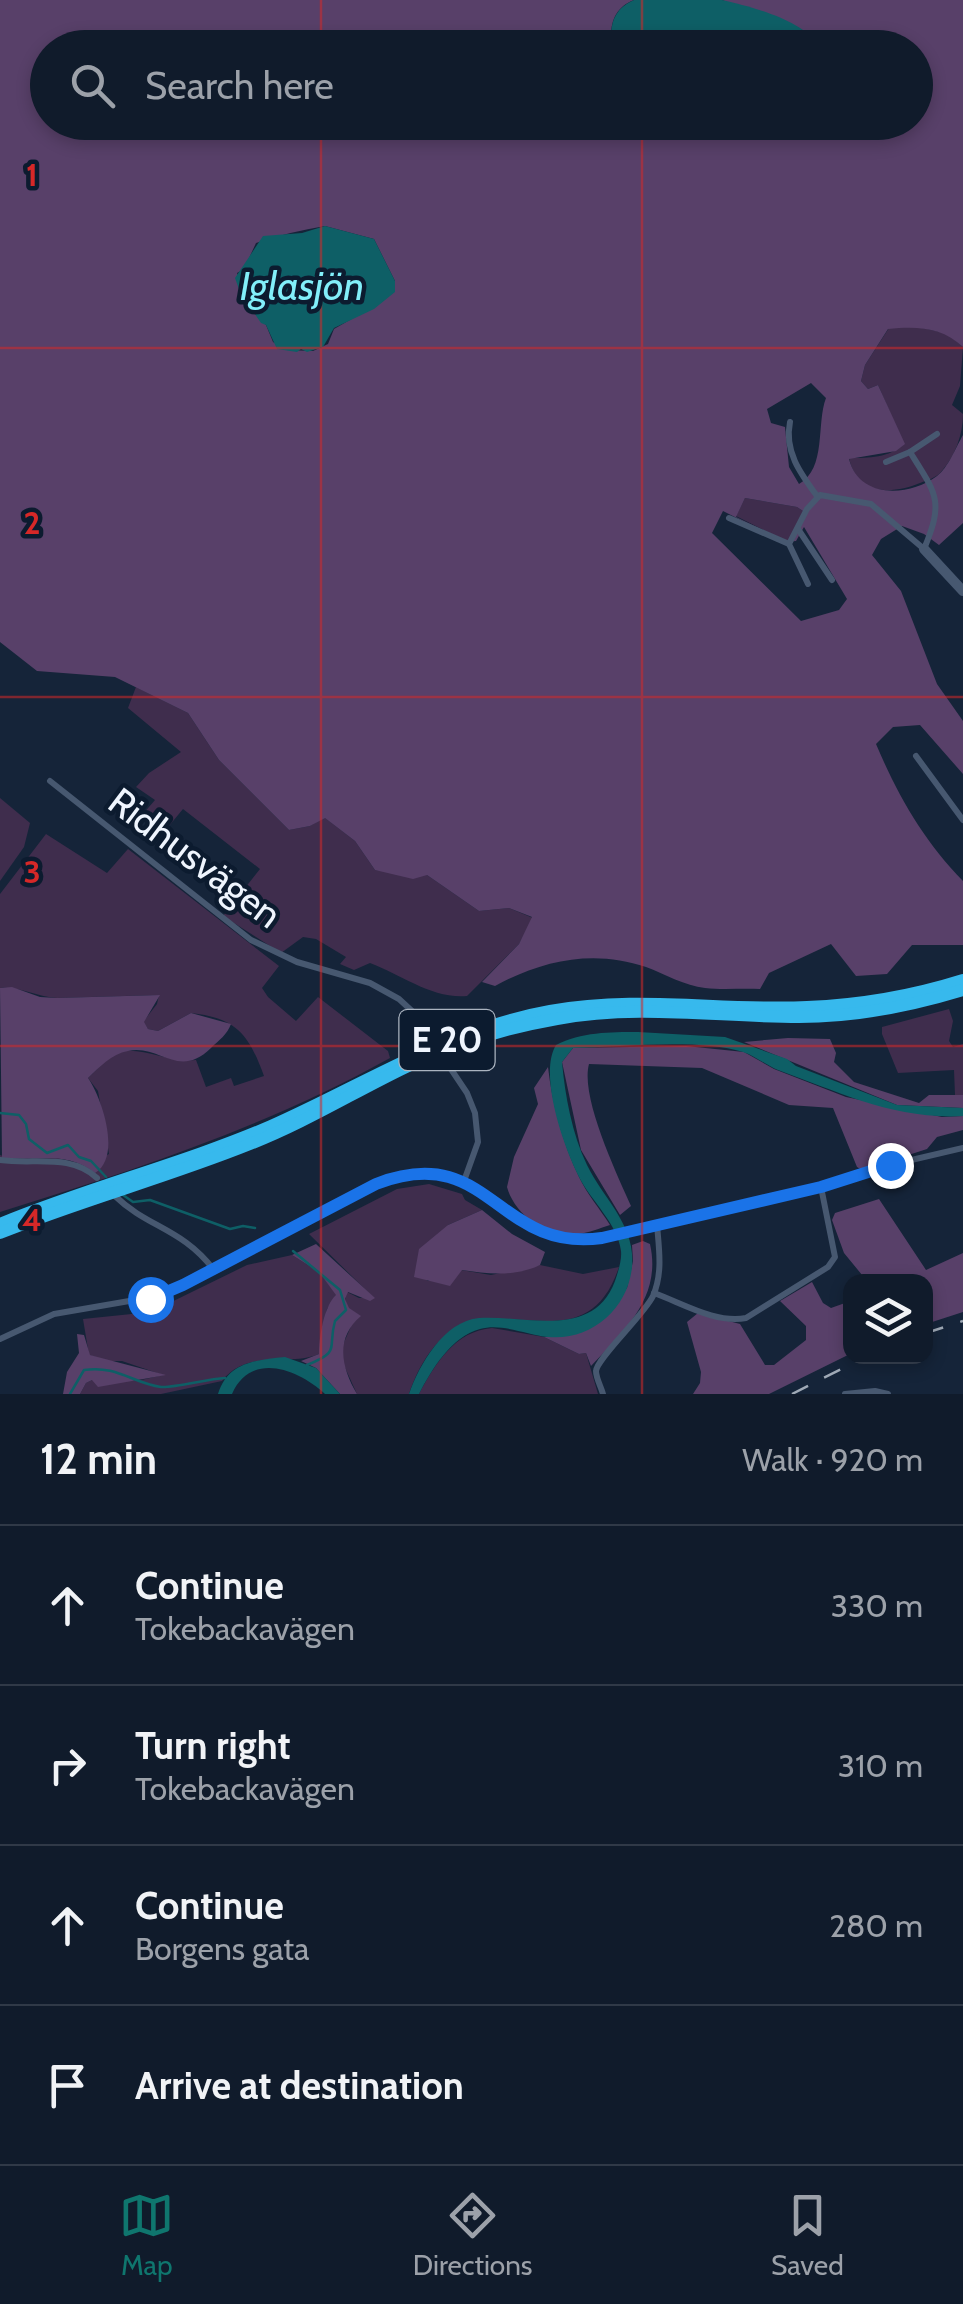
<!DOCTYPE html>
<html lang="en">
<head>
<meta charset="utf-8">
<style>
  :root { --surface:#101b2b; --page:#1e2837; --text:#f1f3f6; --muted:#9ca1a9; --line:#303947; --accent:#0f766e }
  body { margin:0; font-family:Cabin,sans-serif; background:var(--page); color:var(--text) }
  .controls { position:absolute; right:30px; bottom:30px; display:grid; overflow:hidden; border-radius:20px; box-shadow:0 5px 15px #0003 }
  .controls button { width:90px; height:90px; display:grid; place-items:center; padding:0; border:0; border-bottom:2px solid var(--line); background:var(--surface); color:var(--text); font:50px sans-serif }
  .stop { position:absolute; width:30px; height:30px; margin:-22px; border:8px solid #1a73e8; border-radius:50%; background:#fff }
  .stop.end { background:#1a73e8; border-color:#fff; box-shadow:0 2px 10px #0008 }
  .list { margin:0; padding:0; list-style:none }
  h2 { display:flex; justify-content:space-between; align-items:center; height:130px; margin:0; padding:0 40px; font-size:42px }
  h2 small { font-size:32px; font-weight:400; color:var(--muted) }
  .list li { display:grid; grid-template-columns:65px 1fr auto; gap:30px; align-items:center; box-sizing:border-box; height:160px; padding:0 40px; border-top:2px solid var(--line) }
  .list b { display:block; font-size:38px; white-space:nowrap }
  .list p { margin:0; font-size:32px; white-space:nowrap; color:var(--muted) }
  .list em { font-size:32px; font-style:normal; color:var(--muted) }
  .icon { flex:none; width:55px; height:55px; fill:none; stroke:currentColor; stroke-width:2; stroke-linecap:round; stroke-linejoin:round }
  .map { position:relative; flex:none; width:963px; height:1394px; overflow:hidden }
  .search { position:absolute; background:var(--surface); box-shadow:0 5px 15px #0003; left:30px; right:30px; top:30px; height:110px; display:flex; align-items:center; gap:25px; box-sizing:border-box; padding:0 35px; border-radius:55px; color:var(--muted); font-size:38px }
  .sheet { height:770px; background:var(--surface) }
  nav { display:flex; justify-content:space-around; align-items:center; box-sizing:border-box; height:140px; border-top:2px solid var(--line); background:var(--surface); font-size:28px; color:var(--muted) }
  nav a { display:grid; justify-items:center; gap:5px }
  nav .on { color:var(--accent) }
  .map>svg:first-child { display:block }
</style>
</head>
<body>
<div class="map">
<svg width="963" height="1394" viewBox="0 0 963 1394">
  <rect width="100%" height="100%" fill="#152439"/>
  <!-- green -->
  <g fill="#3f2d4d">
    <path d="M914 326 949 334 963 347 960 386 952 405 963 414C963 435 955 456 941 472 936 478 927 480 920 483 891 495 857 495 849 458 869 458 889 458 904 444L878 385 868 389 861 381 865 365 889 328Z"/>
    <polygon points="745,498 797,507 803,511 791,539 785,541 736,516"/>
    <path d="M136 687 188 713 219 760 289 830 310 826 324 817 355 841 375 870 427 875 479 911 509 908 533 918 519 944 467 996C432 999 402 975 370 963L354 970 340 964 346 957 316 939 303 937 281 953 223 916 260 869 183 809 164 832 142 815 155 800 136 787 149 773 181 752 128 708Z"/>
    <polygon points="0,798 30,823 24,847 0,881"/>
    <path d="M46 834 107 873 128 849 279 966 262 988 268 997 296 1021 318 997 388 1051 390 1058C266 1127 134 1170 0 1212V1155L12 1159 48 1156 85 1165 109 1154 98 1091 88 1078C96 1071 104 1061 113 1055 136 1042 166 1064 196 1060L206 1087 231 1078 234 1086 264 1076C249 1035 237 1018 191 1013L158 1031 148 1029 143 1022 157 1004 159 995 57 998C37 997 19 986 0 988V894Z"/>
    <polygon points="949,1009 953,1021 949,1041 953,1047 963,1044 963,1095 955,1095 954,1070 898,1073 882,1034 882,1027"/>
    <path d="M429 1184 462 1194 465 1200 482 1210 448 1225 422 1277 428 1281 461 1270 491 1275 540 1265 583 1274 619 1267C578 1389 462 1243 409 1394H357L342 1361V1347L352 1324 345 1300 347 1292 359 1298H374L309 1234 397 1189Z"/>
    <path d="M292 1255 319 1272 337 1295 327 1309 319 1354C288 1367 248 1348 222 1381L161 1394H80L86 1383 92 1380 137 1381 163 1375 122 1361H108L89 1355 83 1319 151 1312 247 1265Z"/>
    <path d="M492 1328 544 1337 579 1354 586 1353 598 1394H419C435 1364 455 1331 492 1328Z"/>
  </g>
  <!-- forest -->
  <g fill="#584069" fill-rule="evenodd">
    <path d="M0 0H634C613 8 609 26 612 47L48 48V122H916V48L821 47 805 31 722 0H963V347C942 327 917 326 888 329L865 365 861 381 868 389 878 385 905 444 896 451 849 459C859 499 909 497 937 476 948 468 956 447 963 435V523L939 545 924 534 902 526 881 539 872 555 901 591 937 684 963 721V774L920 725 893 727 876 744C898 796 924 841 963 881V945H912L887 974 856 976 831 944 769 973 760 989C742 988 723 990 705 988 685 986 665 974 646 967 594 949 542 960 495 986L482 982 519 944 532 917 509 908 479 911 427 875 413 879 375 870 355 841 325 818 310 826 289 830 219 760 188 713 115 677 37 671 0 642ZM325 226 374 239 395 281 383 301 334 329 328 344 313 351 286 350 273 342 266 325C251 314 244 292 237 273L244 269 256 243C279 235 302 230 325 226ZM811 383 826 398C816 424 827 468 799 484L789 467 785 427 771 423 767 409ZM745 498 797 507 803 511 791 539 785 541 736 517ZM723 511 784 542 796 541 804 527 847 599 839 610 801 621 712 533Z"/>
    <path d="M12 987 40 997 57 998 160 995 144 1022 148 1029 158 1031 191 1013 231 1024C227 1035 219 1040 211 1048 178 1080 160 1044 128 1051 111 1054 100 1067 88 1078 102 1098 122 1157 95 1173 67 1150 35 1161 2 1158L0 988Z"/>
    <polygon points="788,1038 830,1039 836,1053 834,1062 854,1082 919,1103 929,1095 963,1095 963,1108 897,1105 744,1042"/>
    <path d="M686 1046 744 1052 774 1069 846 1097 942 1117 963 1116V1130L937 1137 927 1149 862 1170 857 1167 833 1108 789 1105 702 1068 589 1064C580 1097 617 1174 631 1206L620 1215 581 1150 562 1062 573 1048Z"/>
    <path d="M548 1067C552 1103 563 1144 579 1177 587 1194 600 1209 610 1225 600 1228 589 1233 578 1234 548 1238 515 1216 507 1187L514 1157 538 1104 534 1088Z"/>
    <polygon points="879,1199 926,1270 963,1253 963,1312 926,1324 926,1282 867,1281 844,1253 832,1220 835,1213"/>
    <path d="M482 1210 512 1234 545 1252 540 1265C515 1277 488 1274 462 1270L450 1286 414 1277 419 1249 448 1225Z"/>
    <path d="M643 1241 650 1244C662 1297 625 1330 591 1366L586 1353 579 1354 544 1337 582 1332 627 1288 633 1261 632 1245Z"/>
    <path d="M316 1244 375 1298 370 1301 348 1292 345 1299 349 1308 361 1316C335 1338 341 1367 357 1394H340L316 1368 301 1361 319 1354C319 1337 324 1306 336 1295L319 1272 292 1255Z"/>
    <polygon points="812,1282 823,1303 831,1308 845,1303 850,1314 850,1354 769,1394 693,1394 700,1383 701,1372 687,1322 698,1313 740,1324 765,1365 774,1365 806,1340 806,1326 780,1301"/>
    <polygon points="77,1334 84,1335 90,1355 166,1375 98,1387 92,1380 86,1383 80,1394 63,1394 67,1372 79,1353"/>
  </g>
  <!-- water -->
  <g fill="#0e5f66">
    <path d="M634 0H722C753 7 802 20 821 47H612C609 26 613 9 634 0Z"/>
    <polygon points="325,226 374,239 395,281 395,292 374,309 334,328 323,347 307,352 301,349 297,352 277,349 266,325 261,323 240,292 235,278 263,236 302,233"/>
    <path d="M638 1032 725 1037 787 1059 796 1066 897 1105 963 1108V1116C895 1120 839 1092 778 1070 766 1065 755 1056 743 1052 699 1038 621 1047 573 1048L562 1062C565 1095 572 1134 587 1165 604 1200 636 1225 632 1267 628 1309 591 1341 548 1337 526 1335 503 1323 480 1329 451 1337 432 1369 419 1394H409C419 1365 444 1321 479 1318 526 1315 593 1340 615 1281 618 1272 622 1260 621 1251 618 1224 591 1201 579 1177 564 1148 538 1074 556 1045 581 1032 610 1032 638 1032Z"/>
    <path d="M285 1357 316 1368 340 1394H325C298 1369 251 1351 232 1394H218C228 1362 255 1360 285 1357Z"/>
  </g>
  <g fill="none" stroke-linecap="round" stroke-linejoin="round">
    <!-- stream -->
    <g stroke="#0e5f66" stroke-width="2.5">
      <polyline points="0,1113 19,1115 26,1124 29,1139 47,1153 68,1145 79,1157 91,1161 106,1177"/>
      <polyline points="123,1195 133,1202 150,1200 230,1229 243,1226 255,1228"/>
      <path d="M293 1251 340 1290 346 1310 335 1321C327 1349 342 1351 307 1365"/>
      <path d="M70 1394 84 1370C117 1365 132 1383 161 1387 175 1388 207 1379 225 1378"/>
    </g>
    <!-- street -->
    <g stroke="#475870" stroke-width="6">
      <path d="M790 422C784 451 800 473 817 496"/>
      <polyline points="886,462 910,452 937,434"/>
      <polyline points="729,518 789,544"/>
      <polyline points="798,529 832,580"/>
      <path d="M808 584 789 544 807 509 820 495 871 504 924 549C944 501 937 495 910 452"/>
      <polyline points="916,756 963,820"/>
      <polyline points="50,781 251,940 297,962 370,983 399,999 412,1011 467,1093 475,1113 478,1142 464,1181"/>
      <path d="M0 1160C34 1165 70 1153 97 1178"/>
      <path d="M115 1196C148 1228 182 1228 214 1270"/>
      <path d="M654 1293C682 1303 716 1324 746 1318L828 1267 835 1257 821 1187"/>
      <path d="M0 1339 54 1314 164 1295 377 1184C484 1142 495 1243 588 1240L821 1187 890 1165 963 1148"/>
      <path d="M603 1394C601 1387 596 1378 596 1371 597 1358 644 1315 653 1296 663 1273 659 1249 657 1225"/>
      <polyline points="845,1394 875,1391 888,1394"/>
    </g>
    <!-- secondary -->
    <polyline stroke="#475870" stroke-width="10" points="924,549 963,591"/>
    <!-- highway -->
    <g stroke="#37b9ed" stroke-width="12">
      <path d="M0 1224C89 1187 183 1164 271 1126 364 1085 448 1029 550 1011 638 995 719 1011 807 1007 860 1005 912 996 963 980"/>
      <path d="M0 1233C82 1200 168 1177 250 1144 304 1123 354 1092 406 1067 454 1044 505 1028 557 1019 638 1004 718 1017 799 1017 854 1017 911 1006 963 990"/>
    </g>
    <!-- rail -->
    <g stroke="#9fa9b6" stroke-width="2.5" stroke-dasharray="18 18" stroke-linecap="butt">
      <polyline points="926,1333 963,1321"/>
      <polyline points="792,1394 867,1356"/>
    </g>
  </g>
  <g fill="none" stroke-linecap="round" stroke-linejoin="round">
    <!-- route -->
    <path stroke="#1a73e8" stroke-width="12" d="M150 1299 183 1285 376 1184C490 1140 496 1253 602 1238L821 1187 890 1165"/>
  </g>
  <!-- grid -->
  <path fill="none" stroke="#d62828" stroke-width="2.5" stroke-opacity="0.55" d="M321 0V48M642 0V48M321 122V1394M642 122V1394M0 348H963M0 697H963M0 1046H963"/>
  <g text-anchor="middle" stroke-width="9" stroke-linejoin="round" paint-order="stroke">
    <!-- shield labels -->
    <rect fill="#0c1b2f" stroke="#abb4c0" stroke-width="2.5" x="399.5" y="1010" width="95" height="60" rx="8"/>
    <g font-size="35" font-weight="bold" fill="#eff5fe">
      <text x="447" y="1052">E 20</text>
    </g>
    <!-- street labels -->
    <g font-size="38" fill="#eff5fe" stroke="#0c1b2f">
      <text transform="translate(195 858) rotate(37)" y="13">Ridhusvägen</text>
    </g>
    <!-- water labels -->
    <g font-size="40" font-style="italic" fill="#82effa" stroke="#0c1b2f">
      <text x="302" y="300">Iglasjön</text>
    </g>
  </g>
  <g font-size="32" text-anchor="middle" font-weight="bold" fill="#d62828" stroke="#0c1b2f" stroke-width="9" stroke-linejoin="round" paint-order="stroke">
    <text x="32" y="186">1</text>
    <text x="32" y="534">2</text>
    <text x="32" y="883">3</text>
    <text x="32" y="1231">4</text>
  </g>
</svg>
<div class="controls">
<button><svg class="icon" aria-label="layers" viewBox="0 0 24 24"><path d="M12 4l9 5-9 5-9-5zM3 14l9 5 9-5"/></svg></button>
</div>
<div class="stop" style="left:150px;top:1299px"></div>
<div class="stop end" style="left:890px;top:1165px"></div>
<div class="search"><svg class="icon" aria-label="search" viewBox="0 0 24 24"><circle cx="10" cy="10" r="6"/><path d="M15 15l6 6"/></svg>Search here</div>
</div>
<section class="sheet">
<h2>12 min<small>Walk · 920 m</small></h2>
<ul class="list">
<li><svg class="icon" aria-label="ahead" viewBox="0 0 24 24"><path d="M12 20V5M6 11l6-6 6 6"/></svg><div><b>Continue</b><p>Tokebackavägen</p></div><em>330 m</em></li>
<li><svg class="icon" aria-label="right" viewBox="0 0 24 24"><path d="M7 20v-9h11M14 6l5 5-5 5"/></svg><div><b>Turn right</b><p>Tokebackavägen</p></div><em>310 m</em></li>
<li><svg class="icon" aria-label="ahead" viewBox="0 0 24 24"><path d="M12 20V5M6 11l6-6 6 6"/></svg><div><b>Continue</b><p>Borgens gata</p></div><em>280 m</em></li>
<li><svg class="icon" aria-label="arrive" viewBox="0 0 24 24"><path d="M6 21V4h12l-3 4 3 4H6"/></svg><div><b>Arrive at destination</b></div></li>
</ul>
</section>
<nav>
<a class="on"><svg class="icon" aria-label="map" viewBox="0 0 24 24"><path d="M3 6l6-2 6 2 6-2v14l-6 2-6-2-6 2zM9 4v14M15 6v14"/></svg>Map</a>
<a><svg class="icon" aria-label="directions" viewBox="0 0 24 24"><path d="M12 3l9 9-9 9-9-9zM9 14v-3h6M13 9l2 2-2 2"/></svg>Directions</a>
<a><svg class="icon" aria-label="saved" viewBox="0 0 24 24"><path d="M7 4h10v16l-5-4-5 4z"/></svg>Saved</a>
</nav>
</body>
</html>
